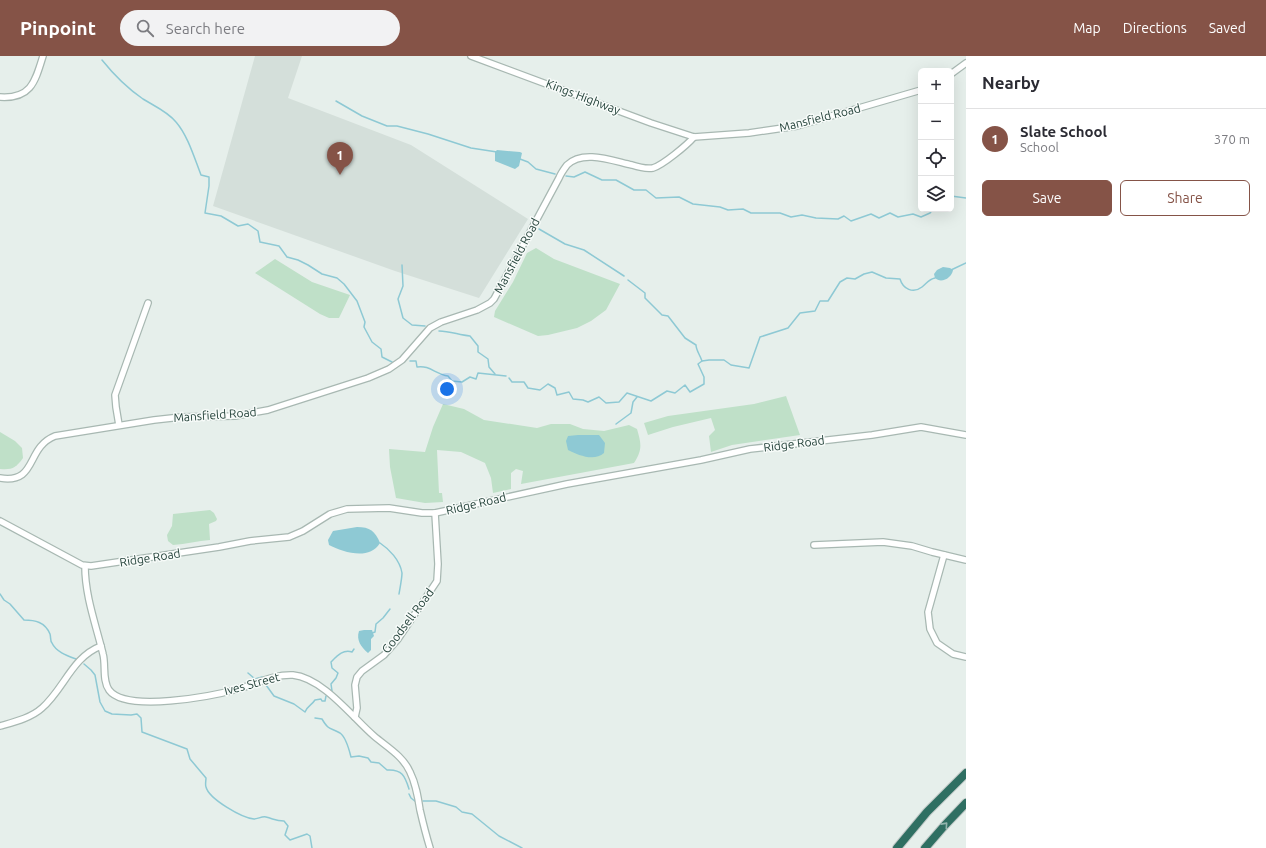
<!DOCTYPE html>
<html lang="en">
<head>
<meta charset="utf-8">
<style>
  :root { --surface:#fff; --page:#f2f2f3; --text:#2b2b33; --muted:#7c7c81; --line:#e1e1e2; --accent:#855347 }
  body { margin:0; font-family:Ubuntu,sans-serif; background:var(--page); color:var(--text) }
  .controls { position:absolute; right:12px; top:12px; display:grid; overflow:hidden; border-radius:6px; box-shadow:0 4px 16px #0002 }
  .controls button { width:36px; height:36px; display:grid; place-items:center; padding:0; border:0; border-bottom:1px solid var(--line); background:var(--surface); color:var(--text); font:20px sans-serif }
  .you { position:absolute; left:447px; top:333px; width:14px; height:14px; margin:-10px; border:3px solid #fff; border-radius:50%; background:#1a73e8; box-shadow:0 0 0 6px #1a73e833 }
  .badge { display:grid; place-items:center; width:26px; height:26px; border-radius:50%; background:var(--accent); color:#fff; font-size:13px; font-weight:700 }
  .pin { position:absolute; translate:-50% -33px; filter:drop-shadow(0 1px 2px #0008) }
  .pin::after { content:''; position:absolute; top:21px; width:14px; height:12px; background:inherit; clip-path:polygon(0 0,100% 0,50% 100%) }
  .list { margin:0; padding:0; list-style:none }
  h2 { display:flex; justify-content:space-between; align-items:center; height:52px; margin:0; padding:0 16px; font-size:17px }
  h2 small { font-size:13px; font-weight:400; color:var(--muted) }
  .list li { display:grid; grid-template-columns:26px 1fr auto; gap:12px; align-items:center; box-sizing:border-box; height:60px; padding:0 16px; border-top:1px solid var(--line) }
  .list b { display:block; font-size:15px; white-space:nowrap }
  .list p { margin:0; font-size:13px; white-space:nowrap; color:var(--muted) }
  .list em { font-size:13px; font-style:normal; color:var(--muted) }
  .actions { display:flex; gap:8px; padding:12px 16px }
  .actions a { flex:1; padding:9px 0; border:1px solid var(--accent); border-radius:6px; text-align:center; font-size:14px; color:var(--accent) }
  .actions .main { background:var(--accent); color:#fff }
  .icon { flex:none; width:22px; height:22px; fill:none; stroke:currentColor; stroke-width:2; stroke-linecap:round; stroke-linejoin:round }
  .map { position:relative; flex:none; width:966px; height:792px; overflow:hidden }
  header { display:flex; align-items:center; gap:24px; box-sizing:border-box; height:56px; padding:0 20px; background:var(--accent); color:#fff }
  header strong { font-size:19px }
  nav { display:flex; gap:22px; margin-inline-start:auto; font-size:14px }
  .search { width:280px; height:36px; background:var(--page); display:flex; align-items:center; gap:10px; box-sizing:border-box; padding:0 14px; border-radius:22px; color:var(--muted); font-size:15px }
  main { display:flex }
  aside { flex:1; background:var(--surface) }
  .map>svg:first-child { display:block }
</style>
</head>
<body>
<header>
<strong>Pinpoint</strong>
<div class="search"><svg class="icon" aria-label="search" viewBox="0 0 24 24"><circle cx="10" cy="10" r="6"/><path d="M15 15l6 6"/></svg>Search here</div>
<nav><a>Map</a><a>Directions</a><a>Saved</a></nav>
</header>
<main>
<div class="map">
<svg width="966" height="792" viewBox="0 0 966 792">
  <rect width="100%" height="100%" fill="#e6efeb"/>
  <!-- built -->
  <polygon fill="#d4dfda" points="255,0 302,0 288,42 411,89 528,163 479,242 395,215 213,150"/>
  <!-- green -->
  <g fill="#bfe0c8">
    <polygon points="536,192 554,203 620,228 606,254 591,265 577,272 548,279 538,280 494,261 495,255 513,226 527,197"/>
    <polygon points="275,203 312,226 350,239 339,262 329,262 320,258 255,217"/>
    <polygon points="786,340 800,379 732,389 711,396 709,380 715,374 711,362 673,371 648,379 644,367 668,360 754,348"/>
    <path d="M443 348 464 353 484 364 537 372 551 368H570L583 373 604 375 629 369 637 373C641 387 643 393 634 407L521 428 523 415 516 413 511 417V433L493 437 491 422 485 407 461 396 437 394 439 437H442L443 446 425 447 396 442 390 411 389 393 425 396 433 371Z"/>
    <path d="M0 376 15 385 22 392 23 402C16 412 12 414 0 413Z"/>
    <path d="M210 454 214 457 217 463 216 465 209 468 210 484C198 485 186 488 173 489L168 485 167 479 172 470 173 458Z"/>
  </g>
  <!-- water -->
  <g fill="#8ec9d4">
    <polygon points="497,94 520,96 522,97 519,110 515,113 495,105 495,96"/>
    <path d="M943 211 950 212 953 214C952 222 941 228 935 222L934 218 937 214Z"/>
    <path d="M578 379H599L605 387 604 397C594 406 578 399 568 394L566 385 568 380Z"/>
    <path d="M357 471C370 471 375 475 380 487 369 505 343 496 329 489L328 484 333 475Z"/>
    <path d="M364 574H372L374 580 371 583V594L368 597C361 591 356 584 359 575Z"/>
  </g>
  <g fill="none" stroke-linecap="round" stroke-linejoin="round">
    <!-- stream -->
    <g stroke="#8ec9d4" stroke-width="1.5">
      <path d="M102 4C114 19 127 32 143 43 154 50 167 55 176 66 188 80 194 101 201 119L209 121V130L205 157 221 160 238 170 248 168 258 175 260 186 279 190 287 201 298 204 308 209 322 218 337 222 344 228 357 245 365 266 364 271 372 286 381 293 382 301 392 306"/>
      <polyline points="336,45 362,60 387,70 397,70 428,78 471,92 497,96"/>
      <polyline points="520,103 528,106 536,113 555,118"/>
      <polyline points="566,120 574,121 585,116 602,124 616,124 634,134 646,134 656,142 679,141 693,148 720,151 728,154 743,153 751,157 780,157 791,161 802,159 816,162 838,163 844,160 851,165 871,158 879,162 890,157 898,161 913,158 921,161 930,157 933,153"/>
      <polyline points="951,140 966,142"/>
      <polyline points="539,173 565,188 584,194 624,220"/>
      <polyline points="402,209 403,230 398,243 403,262 412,269 425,270"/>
      <polyline points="951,214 966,207"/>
      <path d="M628 224 645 237V242L662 259 668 260 685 282 696 289C696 294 700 299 702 305"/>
      <path d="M439 275C450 275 459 279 470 280L478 290V296L488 303 489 311 495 318"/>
      <path d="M410 305H416L417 311C430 309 435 318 448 320L452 325 462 326 470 321 476 323 478 317 506 320"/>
      <path d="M509 322 512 326H524L528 332 540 334 548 328 555 332 557 339 569 336 573 343 583 344 588 346 599 341 606 347 619 346 627 337 651 345 667 335 675 337 685 329 690 336 704 328V321L698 308 702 305 709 304H724L731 309 749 312 760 281 788 272 800 257 815 255 820 245H828L840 226 847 222 855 223 864 218 872 216 886 222 900 223C903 233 913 238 922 231 927 227 929 223 935 222"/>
      <polyline points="616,368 631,357 633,346 637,341"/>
      <path d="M380 487C389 493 400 504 402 517 402 522 400 532 399 538"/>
      <path d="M0 538 4 544 10 548 24 564C35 564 45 566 50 578 51 581 50 585 52 587 56 596 68 600 76 603"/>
      <polyline points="372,577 375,576 376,568 383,562 390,553"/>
      <path d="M84 608 91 614 95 619 100 646 105 655 112 658 131 659 137 658 141 662 142 676 187 693 190 703 206 722C206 724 205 729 206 731 209 743 242 762 254 763 258 763 262 760 266 761 274 763 276 765 284 765L288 770 285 779 290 784 307 778 310 780 312 792"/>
      <polyline points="248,617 255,623 262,621 263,622"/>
      <path d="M266 629 274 640 294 648 305 656C308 649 311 650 315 644L321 643 322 645H325L326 640"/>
      <path d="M332 635 331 628 336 622 338 617 332 612 331 606C337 600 343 593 352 596L354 593"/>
      <path d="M315 662 322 663C329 675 330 671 340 677 346 681 349 693 351 701L359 700 368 702 371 706 379 707 387 714C402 713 405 720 409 733"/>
      <polyline points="409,738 411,742 416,746"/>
      <polyline points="423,745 436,745 456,751 462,756 472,758 499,780 522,792"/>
    </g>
    <!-- minor casing -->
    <g stroke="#a8b8b2" stroke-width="8">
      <g id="minor">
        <polyline points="471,0 651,67 694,81 749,77 797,70 921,34"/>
        <polyline points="951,18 966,7"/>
        <path d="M0 41C31 43 35 26 43 0"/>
        <polyline points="119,369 116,351 115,339 148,247"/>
        <path d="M0 422C38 428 25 392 55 380L154 364 181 361 235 360 268 354 368 322 389 313 402 304 430 272 441 266 477 254 490 247 494 243 559 122C561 117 564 113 567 109 583 93 613 105 632 109 638 111 646 113 653 112 663 109 687 89 694 81"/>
        <polyline points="0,465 82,509 91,510 219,491 250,485 289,481 303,475 330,458 347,453 389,452 422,457 435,457 567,428 701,404 750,393 872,379 921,371 966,379"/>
        <polyline points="814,489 883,486 912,490 932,496 966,504"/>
        <polyline points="944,499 928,556 930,573 937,587 953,598 966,601"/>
        <path d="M85 510C85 540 96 569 103 598 106 609 102 624 109 634 126 657 213 640 238 633 256 628 274 618 293 619 323 622 353 662 374 680 387 691 403 700 410 716 416 728 418 741 420 754 423 767 426 779 430 792"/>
        <polyline points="355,661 357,652 355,629 357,621 362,615 384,599 398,583 437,525 438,508 435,457"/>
        <path d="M0 670C14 666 31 662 42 652 64 633 72 601 101 590"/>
      </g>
    </g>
    <!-- highway casing -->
    <g stroke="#c2cac8" stroke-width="10">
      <g id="highway">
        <polyline points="897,792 927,756 966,717"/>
        <polyline points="925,792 945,769 966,747"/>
      </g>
    </g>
    <!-- minor -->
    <use href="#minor" stroke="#fff" stroke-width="5.5"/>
    <!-- highway -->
    <use href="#highway" stroke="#2f6f62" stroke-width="8"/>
  </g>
  <!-- one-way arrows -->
  <defs><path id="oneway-chevron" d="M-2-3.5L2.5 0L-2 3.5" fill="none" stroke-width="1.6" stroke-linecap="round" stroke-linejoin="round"/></defs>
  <use stroke="#93b5ae" href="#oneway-chevron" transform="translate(945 769) rotate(-48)"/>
  <g text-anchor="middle" stroke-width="3" stroke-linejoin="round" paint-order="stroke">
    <!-- street labels -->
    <g font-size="12" fill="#24423a" stroke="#f7fbf9">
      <text transform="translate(583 41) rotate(21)" y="4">Kings Highway</text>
      <text transform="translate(820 62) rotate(-14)" y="4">Mansfield Road</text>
      <text transform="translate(517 200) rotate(-62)" y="4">Mansfield Road</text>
      <text transform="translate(215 359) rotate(-4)" y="4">Mansfield Road</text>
      <text transform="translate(794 388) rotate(-7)" y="4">Ridge Road</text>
      <text transform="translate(476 448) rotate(-13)" y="4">Ridge Road</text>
      <text transform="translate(150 502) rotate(-9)" y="4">Ridge Road</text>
      <text transform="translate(408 565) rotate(-53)" y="4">Goodsell Road</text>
      <text transform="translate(252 628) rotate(-15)" y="4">Ives Street</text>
    </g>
  </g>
</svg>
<div class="controls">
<button>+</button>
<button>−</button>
<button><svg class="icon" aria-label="locate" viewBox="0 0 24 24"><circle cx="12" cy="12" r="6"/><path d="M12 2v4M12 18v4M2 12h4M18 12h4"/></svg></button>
<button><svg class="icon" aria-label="layers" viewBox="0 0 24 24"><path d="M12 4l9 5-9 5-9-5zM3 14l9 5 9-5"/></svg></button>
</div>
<div class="you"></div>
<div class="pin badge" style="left:340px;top:119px">1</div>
</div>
<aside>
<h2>Nearby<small></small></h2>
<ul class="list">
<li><span class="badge">1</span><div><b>Slate School</b><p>School</p></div><em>370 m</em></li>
</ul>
<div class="actions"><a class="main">Save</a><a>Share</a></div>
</aside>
</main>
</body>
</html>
